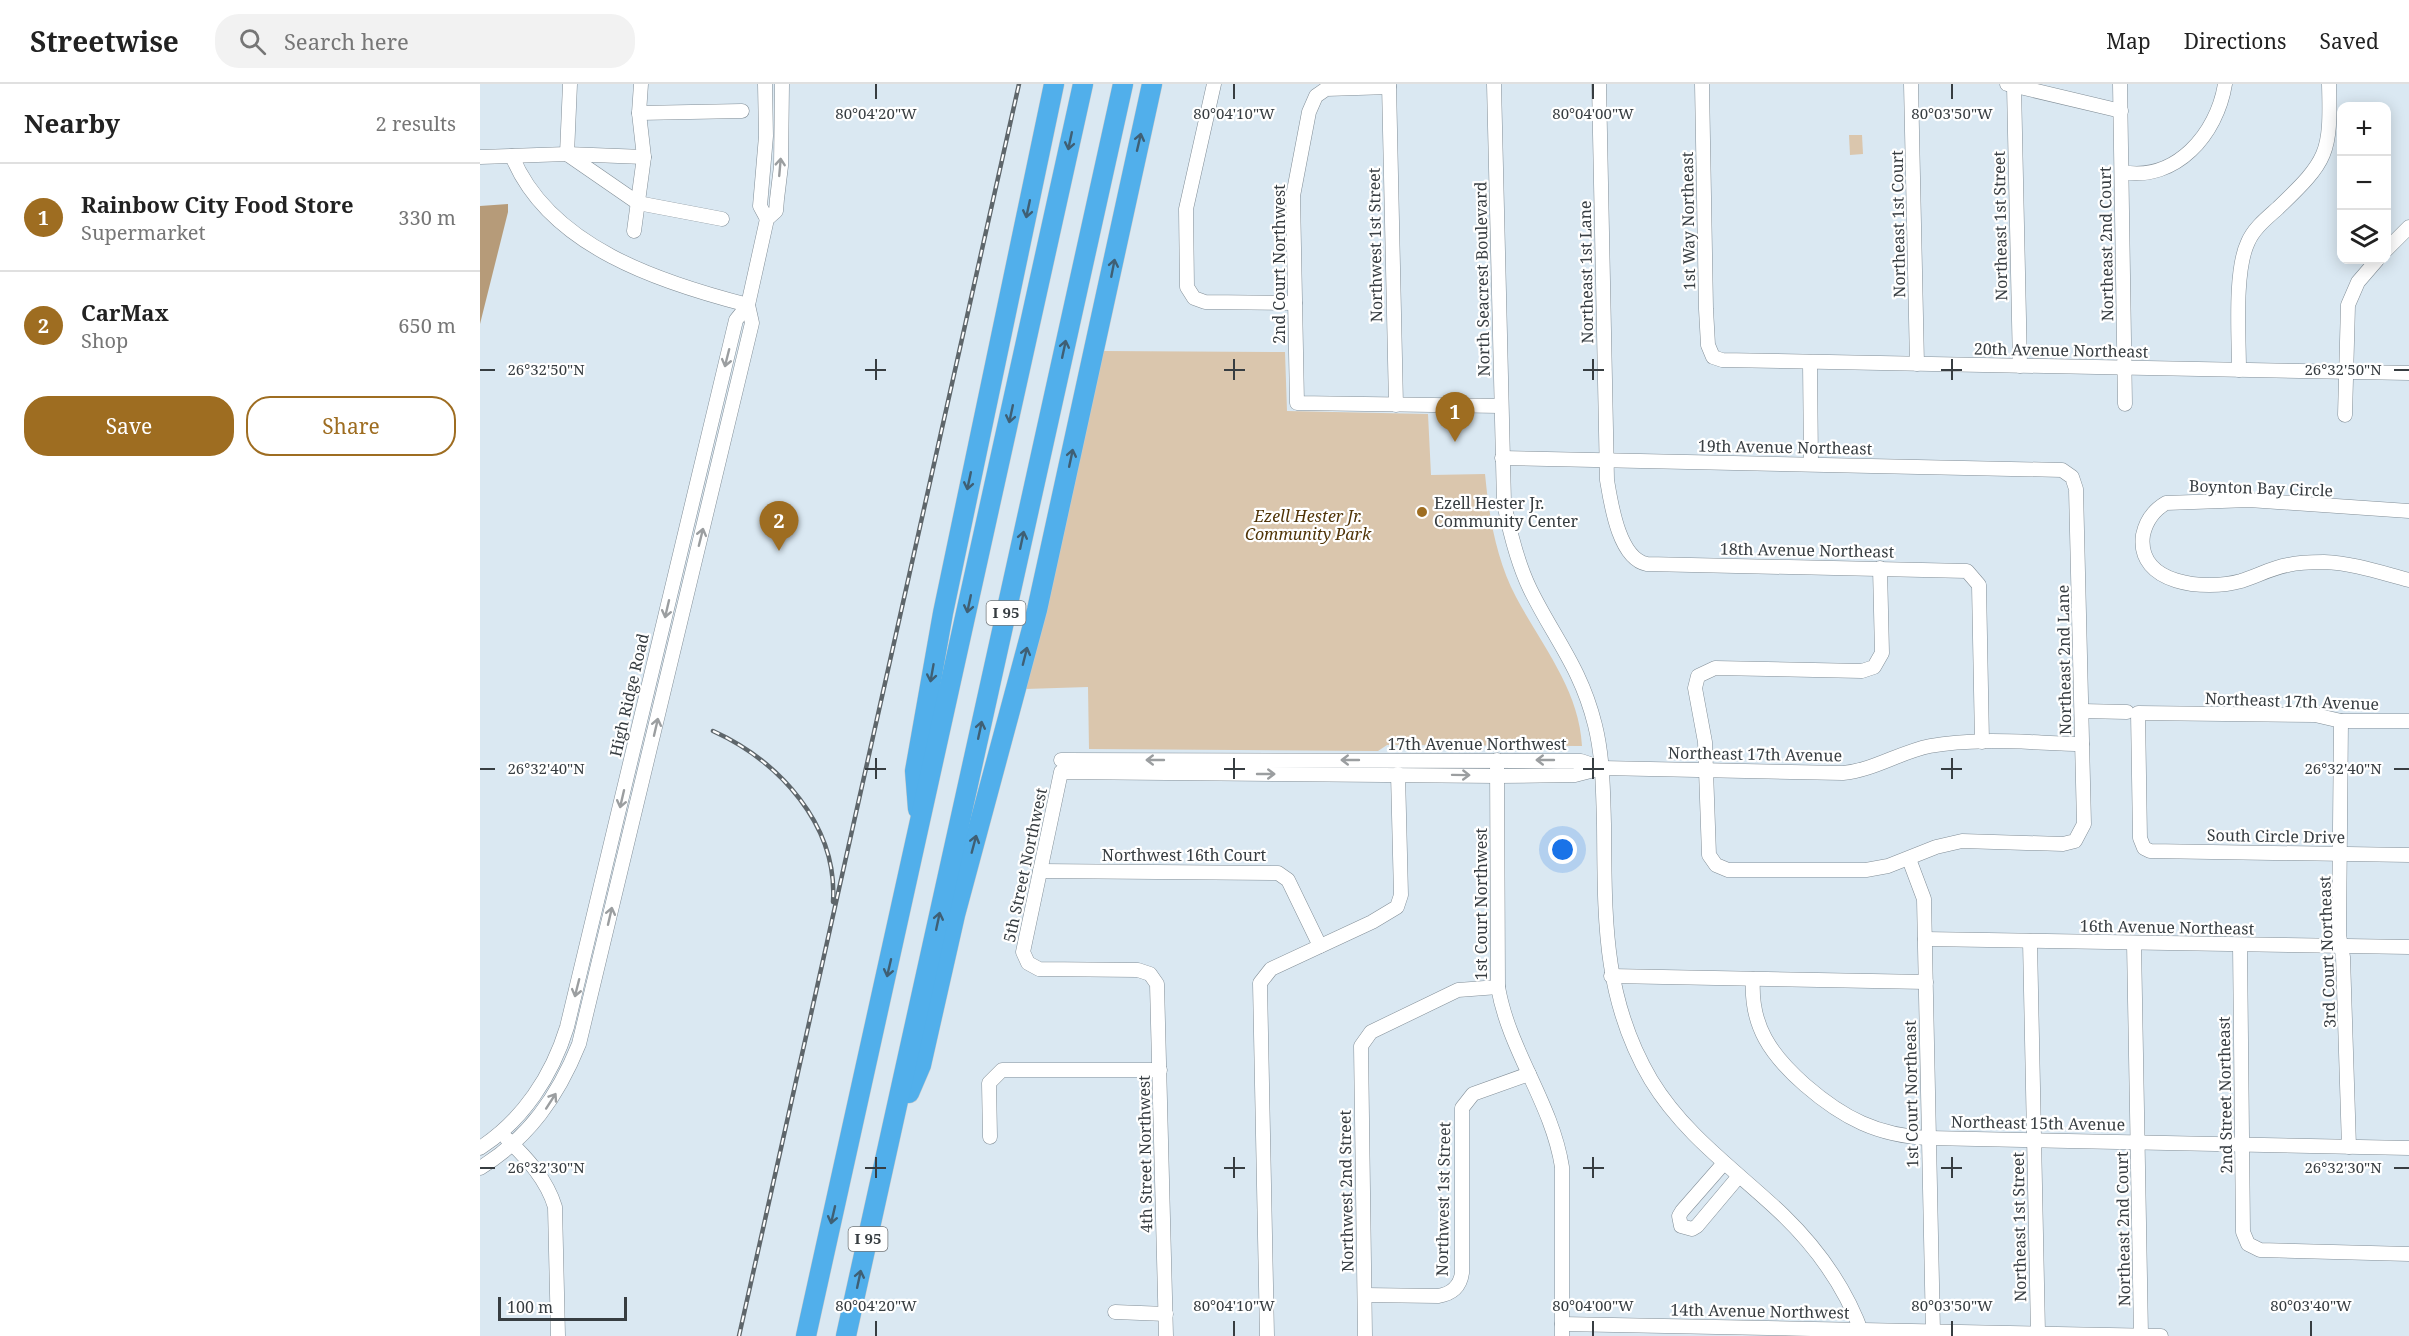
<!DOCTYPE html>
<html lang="en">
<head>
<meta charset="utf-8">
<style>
  :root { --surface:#fff; --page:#f2f2f2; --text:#222; --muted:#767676; --line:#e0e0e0; --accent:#9e6d21 }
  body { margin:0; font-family:"Noto Serif",serif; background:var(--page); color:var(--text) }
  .controls { position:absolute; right:18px; top:18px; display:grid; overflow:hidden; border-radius:12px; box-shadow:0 3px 15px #0003 }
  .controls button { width:54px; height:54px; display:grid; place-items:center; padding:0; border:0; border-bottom:2px solid var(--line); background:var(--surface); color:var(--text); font:30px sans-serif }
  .scale { position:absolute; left:18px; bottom:15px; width:129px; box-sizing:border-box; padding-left:6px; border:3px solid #373d41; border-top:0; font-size:16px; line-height:21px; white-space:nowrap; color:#373d41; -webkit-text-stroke:4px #fff; paint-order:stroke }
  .you { position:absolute; left:1083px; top:766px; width:21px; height:21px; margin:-15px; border:4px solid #fff; border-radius:50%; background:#1a73e8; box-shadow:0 0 0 9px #1a73e833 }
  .badge { display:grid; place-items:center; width:39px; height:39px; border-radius:50%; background:var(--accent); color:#fff; font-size:20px; font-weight:700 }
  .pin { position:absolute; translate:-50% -50px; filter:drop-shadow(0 2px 3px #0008) }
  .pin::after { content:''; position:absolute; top:32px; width:21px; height:18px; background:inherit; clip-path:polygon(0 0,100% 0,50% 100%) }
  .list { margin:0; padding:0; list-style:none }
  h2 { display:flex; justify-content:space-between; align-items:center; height:78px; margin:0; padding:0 24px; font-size:26px }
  h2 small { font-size:20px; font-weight:400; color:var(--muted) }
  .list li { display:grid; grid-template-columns:39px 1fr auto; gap:18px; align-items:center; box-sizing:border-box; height:108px; padding:0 24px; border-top:2px solid var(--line) }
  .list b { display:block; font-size:22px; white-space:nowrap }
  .list p { margin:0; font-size:20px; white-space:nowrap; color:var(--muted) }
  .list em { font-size:20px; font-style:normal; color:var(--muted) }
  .actions { display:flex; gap:12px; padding:18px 24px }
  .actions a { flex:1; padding:14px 0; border:2px solid var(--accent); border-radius:24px; text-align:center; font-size:21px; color:var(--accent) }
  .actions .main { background:var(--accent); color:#fff }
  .icon { flex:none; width:33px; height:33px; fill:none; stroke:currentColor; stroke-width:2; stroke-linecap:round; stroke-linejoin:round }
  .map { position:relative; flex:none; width:1929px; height:1252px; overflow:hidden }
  header { display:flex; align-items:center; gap:36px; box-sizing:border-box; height:84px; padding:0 30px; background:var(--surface); border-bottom:2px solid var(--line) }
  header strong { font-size:28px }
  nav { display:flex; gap:33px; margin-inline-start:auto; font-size:21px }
  .search { width:420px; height:54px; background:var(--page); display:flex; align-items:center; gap:15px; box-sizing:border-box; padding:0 21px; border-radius:24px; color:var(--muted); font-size:22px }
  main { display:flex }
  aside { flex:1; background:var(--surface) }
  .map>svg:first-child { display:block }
</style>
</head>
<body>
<header>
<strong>Streetwise</strong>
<div class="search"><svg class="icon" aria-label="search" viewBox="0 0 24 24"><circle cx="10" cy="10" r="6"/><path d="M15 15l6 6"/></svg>Search here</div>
<nav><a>Map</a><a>Directions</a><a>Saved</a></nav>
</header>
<main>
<aside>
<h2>Nearby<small>2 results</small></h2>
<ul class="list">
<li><span class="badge">1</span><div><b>Rainbow City Food Store</b><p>Supermarket</p></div><em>330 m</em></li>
<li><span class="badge">2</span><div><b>CarMax</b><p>Shop</p></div><em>650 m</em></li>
</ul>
<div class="actions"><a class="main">Save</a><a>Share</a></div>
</aside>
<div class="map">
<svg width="1929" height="1252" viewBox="0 0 1929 1252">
  <rect width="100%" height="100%" fill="#dae8f2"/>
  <!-- green -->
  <g fill="#dac6ad">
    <polygon points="1369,51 1382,51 1383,70 1370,71"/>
    <path d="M623 267 805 268 807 327 948 330 951 391 1005 390C1009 432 1016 475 1036 513 1062 562 1099 605 1102 662L907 661 898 667 609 665 608 603 545 605 582 458Z"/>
  </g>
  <!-- forest -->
  <polygon fill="#b69b79" points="28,120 28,128 0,240 0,122"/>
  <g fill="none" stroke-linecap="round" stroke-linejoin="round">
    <!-- minor casing -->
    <g stroke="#828e97" stroke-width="15">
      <g id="minor">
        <polyline points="90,0 87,70 158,119 242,135"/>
        <polyline points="285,0 286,52 280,122 287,135"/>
        <polyline points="734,0 706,125 707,203 714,214 725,218 815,219"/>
        <polyline points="909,0 916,321"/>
        <path d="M1014 0 1024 419C1030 449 1037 478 1050 505 1074 554 1101 584 1115 641 1123 673 1123 706 1124 740 1125 832 1122 913 1171 996 1205 1052 1257 1087 1303 1131 1338 1165 1367 1206 1383 1252"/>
        <path d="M1119 0 1127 396C1131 420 1139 475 1167 480L1487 487 1499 501 1502 658"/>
        <polyline points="1222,0 1226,225 1228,261 1233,273 1242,276 1929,289"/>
        <polyline points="1431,0 1437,280"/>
        <polyline points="1527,0 1641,27"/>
        <polyline points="1640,0 1645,320"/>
        <polyline points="1534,2 1540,282"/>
        <polyline points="909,3 846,5 836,12 829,28 813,112 817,319 1021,322"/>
        <polyline points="159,29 262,27"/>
        <path d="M32 72C69 163 182 199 268 221"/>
        <polyline points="0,73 87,70 164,73"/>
        <path d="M1642 88C1696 98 1737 50 1745 0"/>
        <polyline points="154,147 164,73 159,29 161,0"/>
        <polyline points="1906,166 1929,143"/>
        <polyline points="1330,278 1331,380"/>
        <path d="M1759 286C1759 252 1754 187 1768 158 1774 144 1787 134 1798 124 1848 76 1851 70 1849 0"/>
        <polyline points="1865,331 1868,221 1878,198 1897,176"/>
        <polyline points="1022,374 1582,386 1592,393 1596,405 1604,740 1595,757 1583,760 1482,757 1456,763 1408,782 1386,786 1248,786 1236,781 1229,771 1225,658 1215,604 1218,592 1235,584 1382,587 1394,583 1402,569 1400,484"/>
        <path d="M1929 427 1769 416 1686 419C1674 426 1666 437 1663 451 1656 501 1726 507 1761 497 1777 492 1791 484 1808 481 1820 478 1832 478 1844 478 1873 479 1902 489 1929 496"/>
        <polyline points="1602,627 1647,628"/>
        <polyline points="1861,637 1859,851 1863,873 1869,1063"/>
        <polyline points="1929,637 1861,637 1835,631 1658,629 1660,754 1664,764 1670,767 1929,771"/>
        <polyline points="581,676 1101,677 1122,684"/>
        <path d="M1017 676 1018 903C1029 967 1072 1019 1082 1083V1252"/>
        <polyline points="1429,775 1444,815 1453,1248"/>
        <polyline points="560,787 798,789 808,796 840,862"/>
        <polyline points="1445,855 1929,863"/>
        <polyline points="1550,857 1558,1249"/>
        <polyline points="1654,859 1661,1251"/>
        <polyline points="1760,861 1763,1148 1768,1160 1780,1166 1929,1170"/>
        <polyline points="1131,892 1446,898"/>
        <path d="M1273 895C1270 942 1291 971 1325 1001 1363 1034 1398 1052 1449 1054L1929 1064"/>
        <polyline points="510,1053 509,999 522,986 680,986"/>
        <path d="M27 1055C47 1074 67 1096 75 1123L78 1252"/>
        <path d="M0 1064C43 1036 72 992 87 943L256 236 268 221 287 135 296 127 297 115 301 82 302 0"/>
        <polyline points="1244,1079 1202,1127 1199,1132 1201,1142 1212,1145 1217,1142 1259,1092"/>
        <path d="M0 1084C49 1054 78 1012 99 960L272 239 268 221"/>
        <path d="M885 1211 958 1212C971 1210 980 1203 982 1189V1024L993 1010 1049 990"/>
        <polyline points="635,1228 686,1230"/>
        <polyline points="1082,1240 1681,1252"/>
        <path d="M686 1252 677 900 670 890 658 886 559 885 548 879 543 868 581 688 1017 692 1095 691 1122 684 1363 689C1394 686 1420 668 1450 662 1499 653 1552 659 1602 660"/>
        <polyline points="787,1252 780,899 791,885 892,838 917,823 921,811 918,690"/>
        <polyline points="885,1252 881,962 891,948 978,906 1018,903"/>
      </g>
    </g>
    <!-- highway casing -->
    <g stroke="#c7c9ca" stroke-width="21">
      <g id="highway">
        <polyline points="438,725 435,687 463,529 574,0"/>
        <polyline points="429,1009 441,981 475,831 557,526 672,0"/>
        <polyline points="326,1252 603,0"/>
        <polyline points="366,1252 643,0"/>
      </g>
    </g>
    <!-- minor -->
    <use href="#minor" stroke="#fff" stroke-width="14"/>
    <!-- highway -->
    <use href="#highway" stroke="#51afeb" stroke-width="20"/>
    <!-- rail casing -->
    <g stroke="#5e666b" stroke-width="4.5">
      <g id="rail">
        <path d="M233 647C299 677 358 741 353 818"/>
        <polyline points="259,1252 539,0"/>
      </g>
    </g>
    <!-- rail -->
    <use href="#rail" stroke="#fff" stroke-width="2" stroke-dasharray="7" stroke-linecap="butt"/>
  </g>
  <!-- one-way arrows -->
  <defs><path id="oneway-shaft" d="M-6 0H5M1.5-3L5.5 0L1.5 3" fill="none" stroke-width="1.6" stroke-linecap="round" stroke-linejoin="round" transform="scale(1.5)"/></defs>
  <g stroke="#3f5f74">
    <use href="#oneway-shaft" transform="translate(590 57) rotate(102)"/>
    <use href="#oneway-shaft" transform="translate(659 58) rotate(-77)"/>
    <use href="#oneway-shaft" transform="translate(548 125) rotate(102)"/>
    <use href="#oneway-shaft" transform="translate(633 184) rotate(-79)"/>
    <use href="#oneway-shaft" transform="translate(584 265) rotate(-78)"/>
    <use href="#oneway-shaft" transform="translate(531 330) rotate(102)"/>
    <use href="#oneway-shaft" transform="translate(591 374) rotate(-78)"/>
    <use href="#oneway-shaft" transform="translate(489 397) rotate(102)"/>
    <use href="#oneway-shaft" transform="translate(542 456) rotate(-78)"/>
    <use href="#oneway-shaft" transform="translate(489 520) rotate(102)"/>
    <use href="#oneway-shaft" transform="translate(545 572) rotate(-76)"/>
    <use href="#oneway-shaft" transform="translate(452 589) rotate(100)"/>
    <use href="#oneway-shaft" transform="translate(500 646) rotate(-78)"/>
    <use href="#oneway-shaft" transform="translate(494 760) rotate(-75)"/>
    <use href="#oneway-shaft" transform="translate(458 837) rotate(-78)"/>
    <use href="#oneway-shaft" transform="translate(409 884) rotate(103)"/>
    <use href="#oneway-shaft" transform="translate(353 1131) rotate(103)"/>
    <use href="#oneway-shaft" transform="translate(379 1195) rotate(-78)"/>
  </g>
  <g stroke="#9b9ea0">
    <use href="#oneway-shaft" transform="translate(300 83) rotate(-85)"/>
    <use href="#oneway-shaft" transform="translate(247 274) rotate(104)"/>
    <use href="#oneway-shaft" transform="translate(221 453) rotate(-76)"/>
    <use href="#oneway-shaft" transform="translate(187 525) rotate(103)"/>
    <use href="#oneway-shaft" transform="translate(176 643) rotate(-77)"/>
    <use href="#oneway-shaft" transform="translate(675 676) rotate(-180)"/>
    <use href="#oneway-shaft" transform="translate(870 676) rotate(180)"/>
    <use href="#oneway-shaft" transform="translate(1065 676) rotate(-180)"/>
    <use href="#oneway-shaft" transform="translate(786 690)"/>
    <use href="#oneway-shaft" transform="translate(981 691) rotate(1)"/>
    <use href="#oneway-shaft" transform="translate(142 715) rotate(103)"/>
    <use href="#oneway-shaft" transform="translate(130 832) rotate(-77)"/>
    <use href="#oneway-shaft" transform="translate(97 904) rotate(104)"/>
    <use href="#oneway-shaft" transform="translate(71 1017) rotate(-57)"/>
  </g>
  <!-- ticks -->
  <path fill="none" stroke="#373d41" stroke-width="2" d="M396 0V15M754 0V15M1113 0V15M1472 0V15M396 275V296M754 275V296M1113 275V296M1472 275V296M0 286H15M385 286H406M744 286H765M1103 286H1124M1461 286H1482M1914 286H1929M396 674V695M754 674V695M1113 674V695M1472 674V695M0 685H15M385 685H406M744 685H765M1103 685H1124M1461 685H1482M1914 685H1929M396 1073V1094M754 1073V1094M1113 1073V1094M1472 1073V1094M0 1084H15M385 1084H406M744 1084H765M1103 1084H1124M1461 1084H1482M1914 1084H1929M396 1237V1252M754 1237V1252M1113 1237V1252M1472 1237V1252M1831 1237V1252"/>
  <!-- markers -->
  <circle fill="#9e6d21" stroke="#fff" stroke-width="2" cx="942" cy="428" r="6"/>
  <g text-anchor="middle" stroke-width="4.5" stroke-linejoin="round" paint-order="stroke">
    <!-- shield labels -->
    <g fill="#fff" stroke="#73777a" stroke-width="1.5">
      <rect x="506.5" y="517" width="39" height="24" rx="4.5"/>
      <rect x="368.5" y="1143" width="39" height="24" rx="4.5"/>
    </g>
    <g font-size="15" font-weight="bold" fill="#373d41">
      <text x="526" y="534">I 95</text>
      <text x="388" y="1160">I 95</text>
    </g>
    <!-- street labels -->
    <g font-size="16" fill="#373d41" stroke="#fff">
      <text transform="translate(1208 137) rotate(-91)" y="6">1st Way Northeast</text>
      <text transform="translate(1418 140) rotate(-91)" y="6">Northeast 1st Court</text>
      <text transform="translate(1520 142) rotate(-91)" y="6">Northeast 1st Street</text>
      <text transform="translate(1626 160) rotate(-91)" y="6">Northeast 2nd Court</text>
      <text transform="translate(895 161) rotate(-91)" y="6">Northwest 1st Street</text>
      <text transform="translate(799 180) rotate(-90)" y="6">2nd Court Northwest</text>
      <text transform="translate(1106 188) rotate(-91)" y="6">Northeast 1st Lane</text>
      <text transform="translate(1002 195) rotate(-91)" y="6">North Seacrest Boulevard</text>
      <text transform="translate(1581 266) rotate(1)" y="6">20th Avenue Northeast</text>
      <text transform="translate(1305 363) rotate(1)" y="6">19th Avenue Northeast</text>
      <text transform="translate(1781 404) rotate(2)" y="6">Boynton Bay Circle</text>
      <text transform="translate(1327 466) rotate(1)" y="6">18th Avenue Northeast</text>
      <text transform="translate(1584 576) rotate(-91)" y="6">Northeast 2nd Lane</text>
      <text transform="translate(149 611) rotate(-77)" y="6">High Ridge Road</text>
      <text transform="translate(1812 617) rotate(2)" y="6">Northeast 17th Avenue</text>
      <text x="997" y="666">17th Avenue Northwest</text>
      <text transform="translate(1275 670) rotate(1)" y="6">Northeast 17th Avenue</text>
      <text transform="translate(1796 752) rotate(1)" y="6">South Circle Drive</text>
      <text x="704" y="777">Northwest 16th Court</text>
      <text transform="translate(545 781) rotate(-78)" y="6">5th Street Northwest</text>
      <text transform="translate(1001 820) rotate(-90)" y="6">1st Court Northwest</text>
      <text transform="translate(1687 843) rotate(1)" y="6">16th Avenue Northeast</text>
      <text transform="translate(1847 868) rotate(-92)" y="6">3rd Court Northeast</text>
      <text transform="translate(1431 1010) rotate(-91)" y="6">1st Court Northeast</text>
      <text transform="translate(1745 1011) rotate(-91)" y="6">2nd Street Northeast</text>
      <text transform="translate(1558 1039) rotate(1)" y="6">Northeast 15th Avenue</text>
      <text transform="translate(665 1070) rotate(-91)" y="6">4th Street Northwest</text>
      <text transform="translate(866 1107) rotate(-91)" y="6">Northwest 2nd Street</text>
      <text transform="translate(963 1115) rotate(-89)" y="6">Northwest 1st Street</text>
      <text transform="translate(1539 1143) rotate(-91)" y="6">Northeast 1st Street</text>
      <text transform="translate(1643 1145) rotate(-91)" y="6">Northeast 2nd Court</text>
      <text transform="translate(1280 1227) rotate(1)" y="6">14th Avenue Northwest</text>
    </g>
    <!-- poi labels -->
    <g font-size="16" fill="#373d41" stroke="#fff" text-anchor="start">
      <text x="954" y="425">Ezell Hester Jr.<tspan x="954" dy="18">Community Center</tspan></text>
    </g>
    <!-- park labels -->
    <g font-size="16" font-style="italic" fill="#503407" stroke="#fff">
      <text x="828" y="438">Ezell Hester Jr.<tspan x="828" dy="18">Community Park</tspan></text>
    </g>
  </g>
  <g font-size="15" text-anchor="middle" fill="#373d41" stroke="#fff" stroke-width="4.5" stroke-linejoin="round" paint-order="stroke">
    <text x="396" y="35">80°04'20"W</text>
    <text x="754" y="35">80°04'10"W</text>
    <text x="1113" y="35">80°04'00"W</text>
    <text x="1472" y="35">80°03'50"W</text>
    <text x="66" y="291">26°32'50"N</text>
    <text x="1863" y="291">26°32'50"N</text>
    <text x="66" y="690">26°32'40"N</text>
    <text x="1863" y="690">26°32'40"N</text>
    <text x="66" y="1089">26°32'30"N</text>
    <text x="1863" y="1089">26°32'30"N</text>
    <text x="396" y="1227">80°04'20"W</text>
    <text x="754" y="1227">80°04'10"W</text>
    <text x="1113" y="1227">80°04'00"W</text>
    <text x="1472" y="1227">80°03'50"W</text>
    <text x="1831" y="1227">80°03'40"W</text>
  </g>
</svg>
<div class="controls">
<button>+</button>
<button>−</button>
<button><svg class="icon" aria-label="layers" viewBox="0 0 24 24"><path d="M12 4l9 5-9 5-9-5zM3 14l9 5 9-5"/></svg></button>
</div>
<div class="scale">100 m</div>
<div class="you"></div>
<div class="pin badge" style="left:975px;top:358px">1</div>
<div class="pin badge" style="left:299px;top:467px">2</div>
</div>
</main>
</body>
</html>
